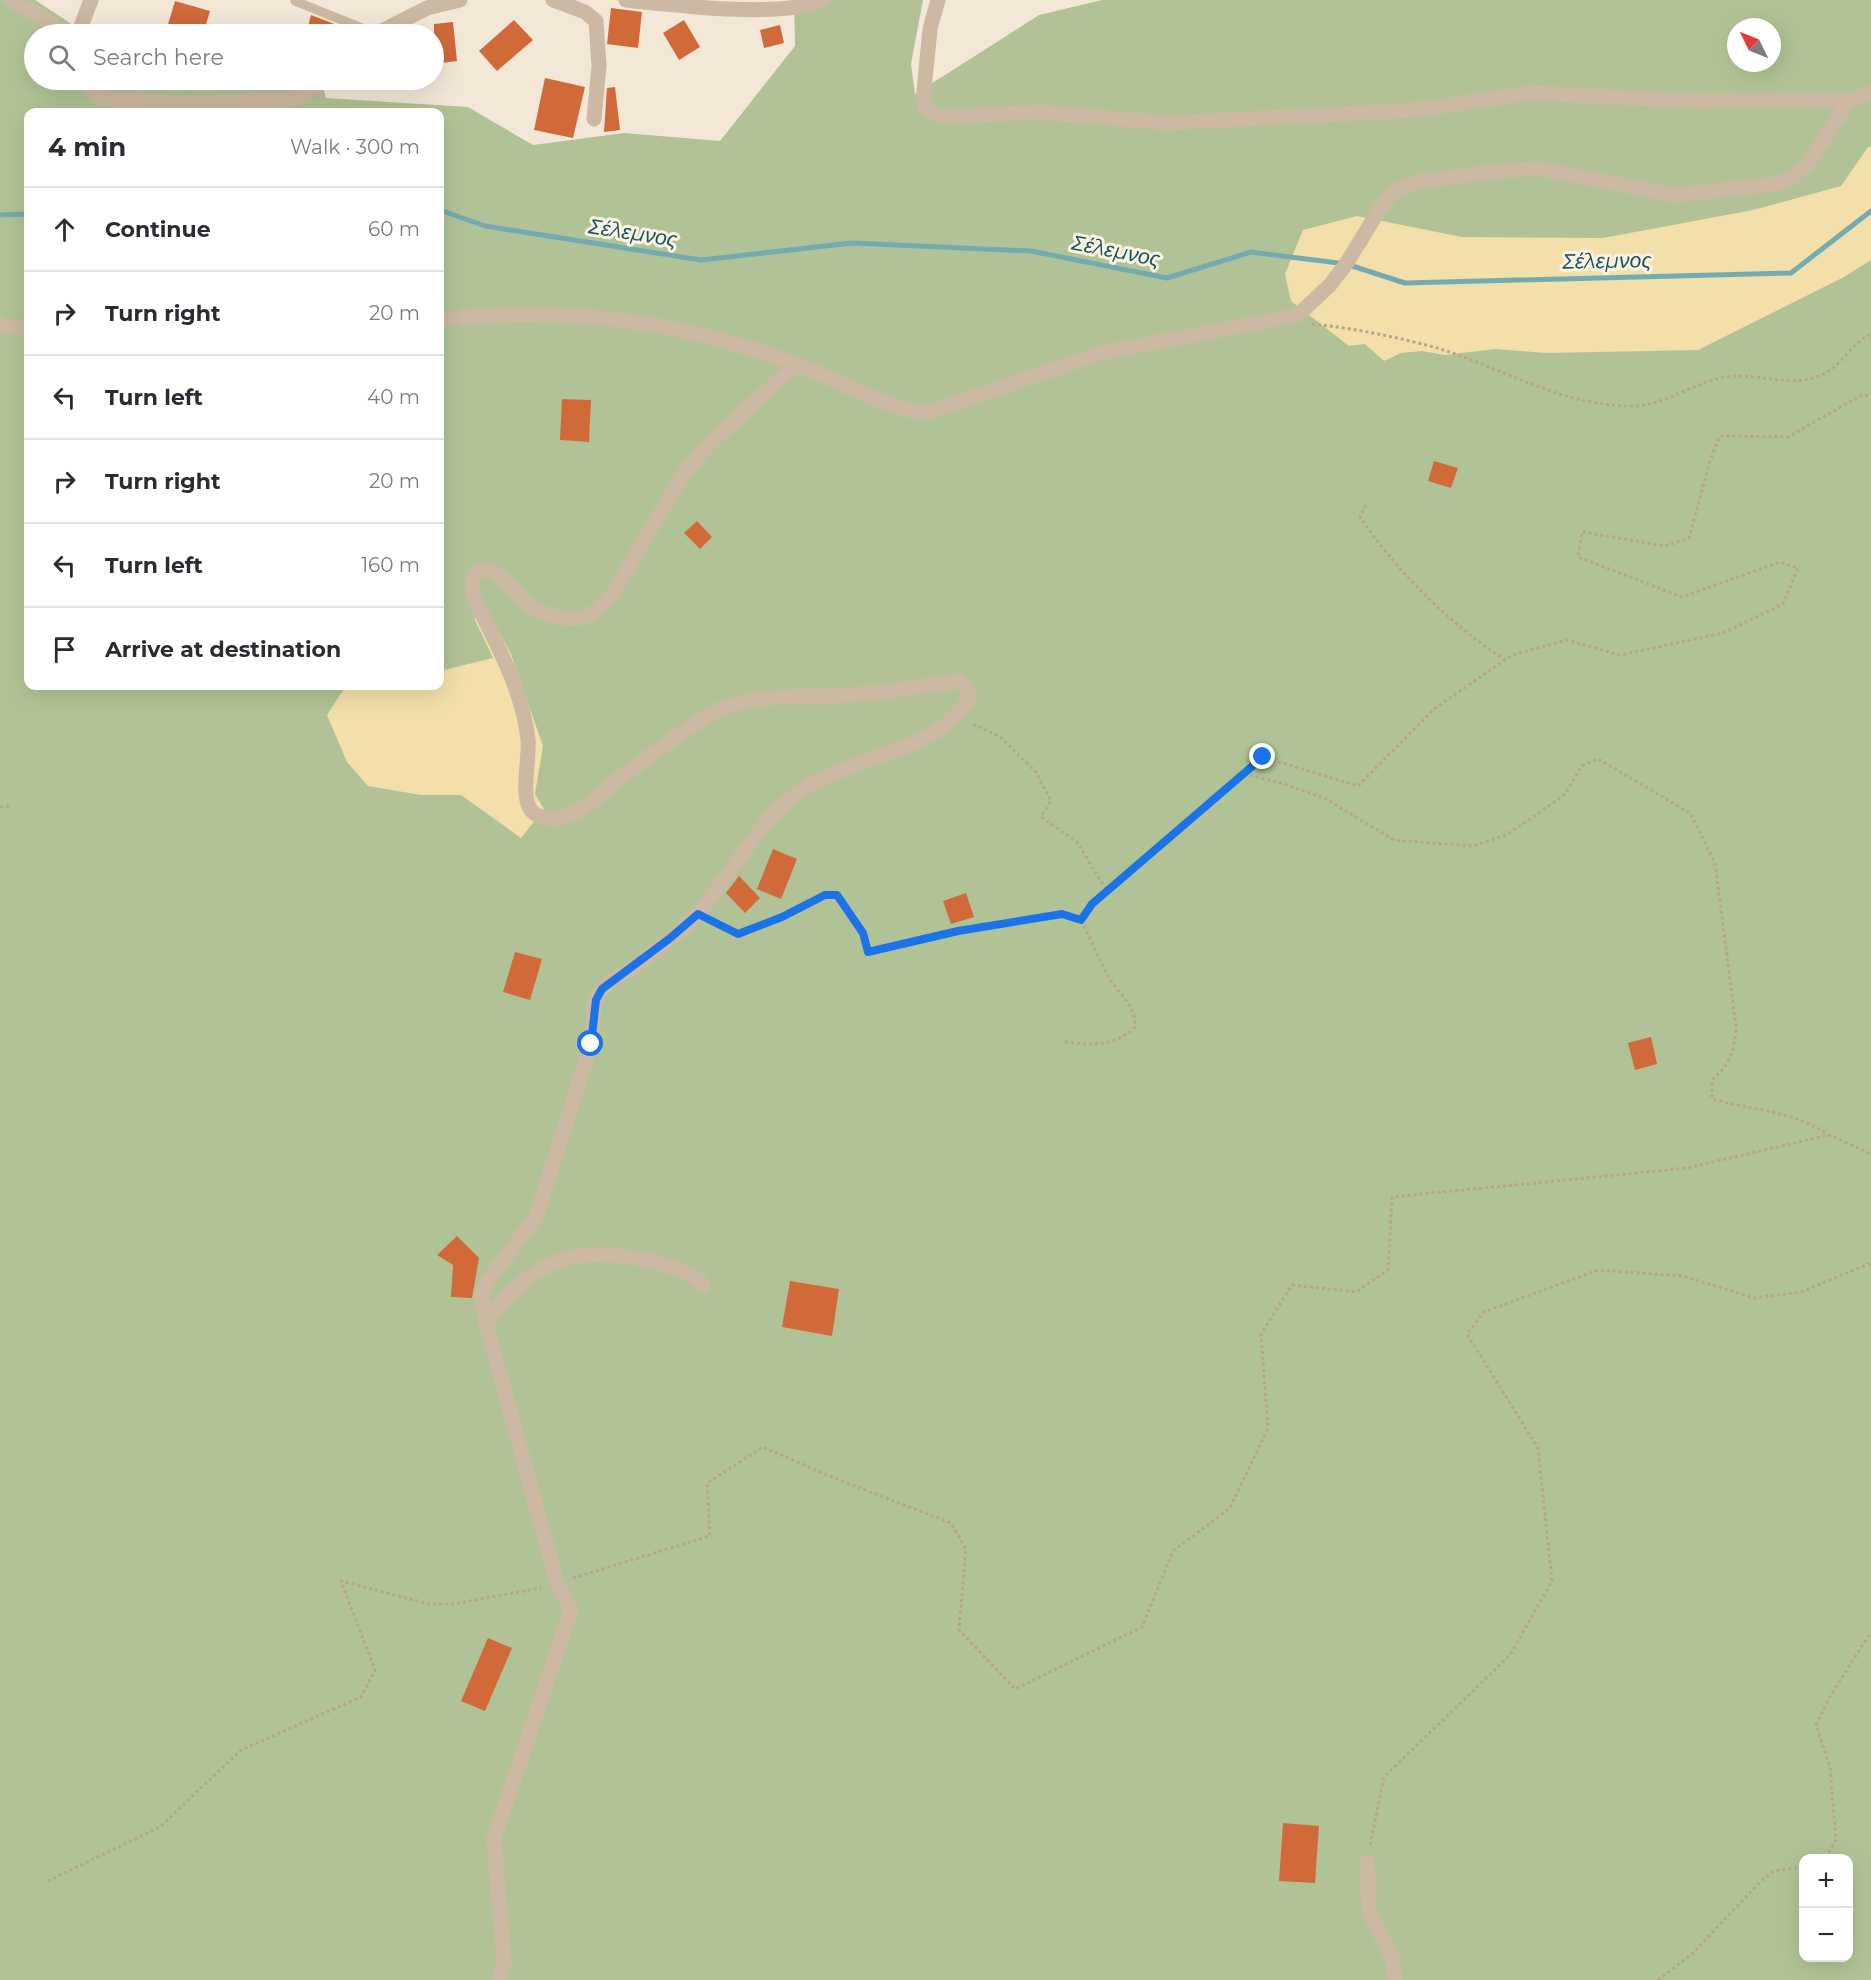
<!DOCTYPE html>
<html lang="en">
<head>
<meta charset="utf-8">
<style>
  :root { --surface:#fff; --page:#f7f7f7; --text:#2b2b33; --muted:#7c7c81; --line:#e1e1e2 }
  body { margin:0; font-family:Montserrat,sans-serif; background:var(--page); color:var(--text) }
  .controls { position:absolute; right:18px; bottom:18px; display:grid; overflow:hidden; border-radius:12px; box-shadow:0 6px 24px #0002 }
  .controls button { width:54px; height:54px; display:grid; place-items:center; padding:0; border:0; border-bottom:2px solid var(--line); background:var(--surface); color:var(--text); font:30px sans-serif }
  .compass { position:absolute; left:1727px; top:18px; width:54px; height:54px; border-radius:50%; background:var(--surface); box-shadow:0 6px 24px #0002; rotate:313deg }
  .stop { position:absolute; width:18px; height:18px; margin:-14px; border:4px solid #1a73e8; border-radius:50%; background:#fff }
  .stop.end { background:#1a73e8; border-color:#fff; box-shadow:0 2px 6px #0008 }
  .list { margin:0; padding:0; list-style:none }
  h2 { display:flex; justify-content:space-between; align-items:center; height:78px; margin:0; padding:0 24px; font-size:26px }
  h2 small { font-size:20px; font-weight:400; color:var(--muted) }
  .list li { display:grid; grid-template-columns:39px 1fr auto; gap:18px; align-items:center; box-sizing:border-box; height:84px; padding:0 24px; border-top:2px solid var(--line) }
  .list b { display:block; font-size:22px; white-space:nowrap }
  .list em { font-size:20px; font-style:normal; color:var(--muted) }
  .icon { flex:none; width:33px; height:33px; fill:none; stroke:currentColor; stroke-width:2; stroke-linecap:round; stroke-linejoin:round }
  .map { position:relative; flex:none; width:1871px; height:1980px; overflow:hidden }
  .search { position:absolute; background:var(--surface); box-shadow:0 6px 24px #0002; left:24px; top:24px; width:420px; height:66px; display:flex; align-items:center; gap:15px; box-sizing:border-box; padding:0 21px; border-radius:33px; color:var(--muted); font-size:22px }
  .panel { position:absolute; background:var(--surface); box-shadow:0 6px 24px #0002; left:24px; top:108px; width:420px; height:582px; border-radius:12px }
  .map>svg:first-child { display:block }
</style>
</head>
<body>
<div class="map">
<svg width="1871" height="1980" viewBox="0 0 1871 1980">
  <rect width="100%" height="100%" fill="#f3e8d8"/>
  <!-- green -->
  <path fill="#b1c396" fill-rule="evenodd" d="M0 0H35L70 23 75 34H34V80H95L125 89 293 85 302 80H321L326 98 468 107 533 145 624 133 720 141 795 46 794 0H923L911 64 915 94 1039 15 1102 0H1871V1980H0ZM1736 27H1772V63H1736ZM28 112H440V686H28ZM1804 1858H1848V1958H1804Z"/>
  <!-- sand -->
  <g fill="#f2dfaa">
    <polygon points="1868,147 1871,148 1871,260 1844,277 1698,350 1546,353 1496,349 1445,355 1422,351 1401,353 1384,361 1365,344 1349,346 1291,301 1285,274 1303,230 1357,216 1462,237 1603,238 1753,210 1841,186"/>
    <polygon points="474,618 491,618 511,654 543,746 535,794 544,809 521,838 461,795 421,795 368,786 347,762 327,715 345,687 440,686 440,671 493,658"/>
  </g>
  <g fill="none" stroke-linecap="round" stroke-linejoin="round">
    <!-- stream -->
    <g stroke="#74abb3" stroke-width="5">
      <polyline points="440,210 485,226 701,260 852,243 1031,251 1167,278 1251,252 1346,264 1405,283 1791,273 1871,211"/>
      <polyline points="0,215 28,214"/>
    </g>
  </g>
  <!-- building -->
  <g fill="#d16938">
    <polygon points="175,1 210,11 203,34 178,34 166,31"/>
    <polygon points="611,8 642,12 638,48 607,44"/>
    <polygon points="311,15 360,34 306,34"/>
    <polygon points="514,20 533,40 497,71 479,51"/>
    <polygon points="684,20 700,47 679,60 663,33"/>
    <polygon points="453,22 457,61 434,64 434,24"/>
    <polygon points="780,25 784,43 764,48 760,30"/>
    <polygon points="545,78 585,87 573,138 534,130"/>
    <polygon points="615,87 620,130 604,132 607,88"/>
    <polygon points="562,399 591,400 589,442 560,440"/>
    <polygon points="1434,461 1458,468 1451,488 1428,481"/>
    <polygon points="697,521 712,537 700,549 684,533"/>
    <polygon points="773,849 797,859 781,899 757,889"/>
    <polygon points="739,876 760,898 745,913 726,893"/>
    <polygon points="966,893 974,917 951,924 943,901"/>
    <polygon points="515,952 542,959 530,1000 503,992"/>
    <polygon points="1651,1037 1657,1064 1635,1070 1628,1043"/>
    <polygon points="457,1236 479,1258 472,1298 451,1297 453,1265 437,1255"/>
    <polygon points="790,1281 839,1289 832,1336 782,1327"/>
    <polygon points="488,1638 512,1648 485,1711 461,1701"/>
    <polygon points="1283,1823 1319,1826 1315,1883 1279,1881"/>
  </g>
  <g fill="none" stroke-linecap="round" stroke-linejoin="round">
    <!-- path -->
    <g stroke="#b8a38d" stroke-width="3" stroke-dasharray="3 3" stroke-linecap="butt">
      <path d="M1312 324C1353 328 1397 337 1437 348 1501 367 1563 407 1633 406 1667 405 1695 381 1728 377 1760 372 1795 391 1827 372 1844 362 1853 342 1871 334"/>
      <path d="M1366 505 1360 517C1397 572 1450 624 1505 660"/>
      <path d="M1244 774 1285 784 1326 799 1394 840 1472 846 1504 836 1535 816 1565 794 1582 766 1598 759 1690 813 1715 863 1736 1026C1734 1050 1731 1064 1712 1080V1099C1752 1110 1794 1111 1829 1135"/>
      <polyline points="0,807 9,806"/>
      <polyline points="1108,893 1263,757 1358,786 1434,709 1512,655 1567,640 1620,655 1723,633 1783,604 1798,568 1780,562 1682,597 1578,557 1582,532 1665,546 1689,538 1711,458 1720,436 1788,437 1860,396 1871,395"/>
      <polyline points="713,921 738,934 782,917 825,895 837,895 863,933 868,952 958,931 1062,914 1081,920 1092,904 1108,893 1077,842 1041,817 1051,801 1036,772 999,736 971,723"/>
      <path d="M1065 1042C1091 1045 1115 1047 1135 1027 1136 1008 1124 998 1114 985 1101 966 1092 941 1081 920"/>
      <polyline points="573,1578 710,1536 707,1483 763,1447 834,1478 951,1523 966,1549 959,1630 1015,1689 1142,1627 1173,1551 1230,1508 1268,1428 1261,1334 1292,1285 1356,1292 1388,1270 1392,1197 1687,1168 1829,1135 1871,1154"/>
      <polyline points="1370,1845 1384,1777 1510,1655 1552,1581 1538,1448 1467,1334 1484,1312 1598,1270 1682,1276 1754,1298 1801,1292 1871,1263"/>
      <polyline points="1826,1858 1836,1840 1830,1767 1816,1725 1829,1698 1871,1632"/>
      <polyline points="48,1881 160,1827 241,1750 361,1697 375,1670 341,1581 429,1604 453,1604 541,1588"/>
      <polyline points="1658,1980 1693,1953 1760,1882 1774,1871 1804,1867"/>
    </g>
    <!-- lane -->
    <g stroke="#ccb9a3" stroke-width="9">
      <polyline points="295,1 377,34"/>
      <polyline points="133,103 143,80"/>
    </g>
    <!-- street -->
    <g stroke="#ccb9a3" stroke-width="15">
      <polyline points="11,0 51,23 63,34"/>
      <polyline points="553,0 585,12 596,21 599,66 594,119"/>
      <path d="M626 0C673 5 782 19 823 0"/>
      <polyline points="938,0 930,29 923,100 926,109 942,117 1039,112 1168,123 1416,110 1530,93 1697,101 1850,100 1871,93"/>
      <polyline points="78,34 91,0"/>
      <polyline points="376,34 427,8 460,0"/>
      <polyline points="85,80 89,88 104,99 186,103 294,99 327,80"/>
      <path d="M440 320C562 305 683 321 798 365 840 381 880 406 925 413L1101 353 1298 315 1330 285 1346 264 1381 207 1392 193 1403 187 1422 181 1508 170 1540 169 1675 195 1776 184 1792 177 1807 165 1850 100"/>
      <polyline points="0,325 28,329"/>
      <path d="M486 1323C533 1261 571 1243 649 1261 668 1265 690 1271 703 1285"/>
      <polyline points="1367,1862 1369,1912 1392,1957 1395,1980"/>
      <path d="M499 1980 504 1963 494 1838 571 1610 557 1583 486 1323 482 1299 486 1283 536 1217 591 1044 595 1000 602 989C611 979 624 973 635 966 657 951 681 933 698 913 737 869 762 811 815 782 862 756 940 749 969 698L967 688 960 681C924 686 888 692 852 695 805 698 746 691 705 717 676 736 648 757 620 778 603 791 582 814 560 818 551 820 537 818 531 810 520 797 530 757 528 739 522 687 495 642 473 596 471 581 472 567 491 570 505 579 516 594 529 605 542 616 571 622 587 616 598 612 605 602 612 595L682 476 709 444 797 364"/>
    </g>
  </g>
  <g fill="none" stroke-linecap="round" stroke-linejoin="round">
    <!-- route -->
    <polyline stroke="#1a73e8" stroke-width="8" points="591,1044 596,1000 602,989 669,939 698,914 738,934 782,917 825,895 837,895 863,933 868,952 958,931 1062,914 1081,920 1092,904 1263,757"/>
  </g>
  <g text-anchor="middle" stroke-width="6" stroke-linejoin="round" paint-order="stroke">
    <!-- water labels -->
    <g font-size="21" font-style="italic" fill="#18515b" stroke="#fbf2e4">
      <text transform="translate(633 233) rotate(9)" y="7">Σέλεμνος</text>
      <text transform="translate(1116 251) rotate(11)" y="7">Σέλεμνος</text>
      <text transform="translate(1607 261) rotate(-1)" y="7">Σέλεμνος</text>
    </g>
  </g>
</svg>
<div class="controls">
<button>+</button>
<button>−</button>
</div>
<svg class="compass" viewBox="-18 -18 36 36"><path d="M0-13l5 13h-10z" fill="#e53935"/><path d="M0 13l5-13h-10z" fill="#7c7c81"/></svg>
<div class="stop" style="left:591px;top:1044px"></div>
<div class="stop end" style="left:1263px;top:757px"></div>
<div class="search"><svg class="icon" aria-label="search" viewBox="0 0 24 24"><circle cx="10" cy="10" r="6"/><path d="M15 15l6 6"/></svg>Search here</div>
<section class="panel">
<h2>4 min<small>Walk · 300 m</small></h2>
<ul class="list">
<li><svg class="icon" aria-label="ahead" viewBox="0 0 24 24"><path d="M12 20V5M6 11l6-6 6 6"/></svg><div><b>Continue</b></div><em>60 m</em></li>
<li><svg class="icon" aria-label="right" viewBox="0 0 24 24"><path d="M7 20v-9h11M14 6l5 5-5 5"/></svg><div><b>Turn right</b></div><em>20 m</em></li>
<li><svg class="icon" aria-label="left" viewBox="0 0 24 24"><path d="M17 20v-9H6M10 6l-5 5 5 5"/></svg><div><b>Turn left</b></div><em>40 m</em></li>
<li><svg class="icon" aria-label="right" viewBox="0 0 24 24"><path d="M7 20v-9h11M14 6l5 5-5 5"/></svg><div><b>Turn right</b></div><em>20 m</em></li>
<li><svg class="icon" aria-label="left" viewBox="0 0 24 24"><path d="M17 20v-9H6M10 6l-5 5 5 5"/></svg><div><b>Turn left</b></div><em>160 m</em></li>
<li><svg class="icon" aria-label="arrive" viewBox="0 0 24 24"><path d="M6 21V4h12l-3 4 3 4H6"/></svg><div><b>Arrive at destination</b></div></li>
</ul>
</section>
</div>
</body>
</html>
